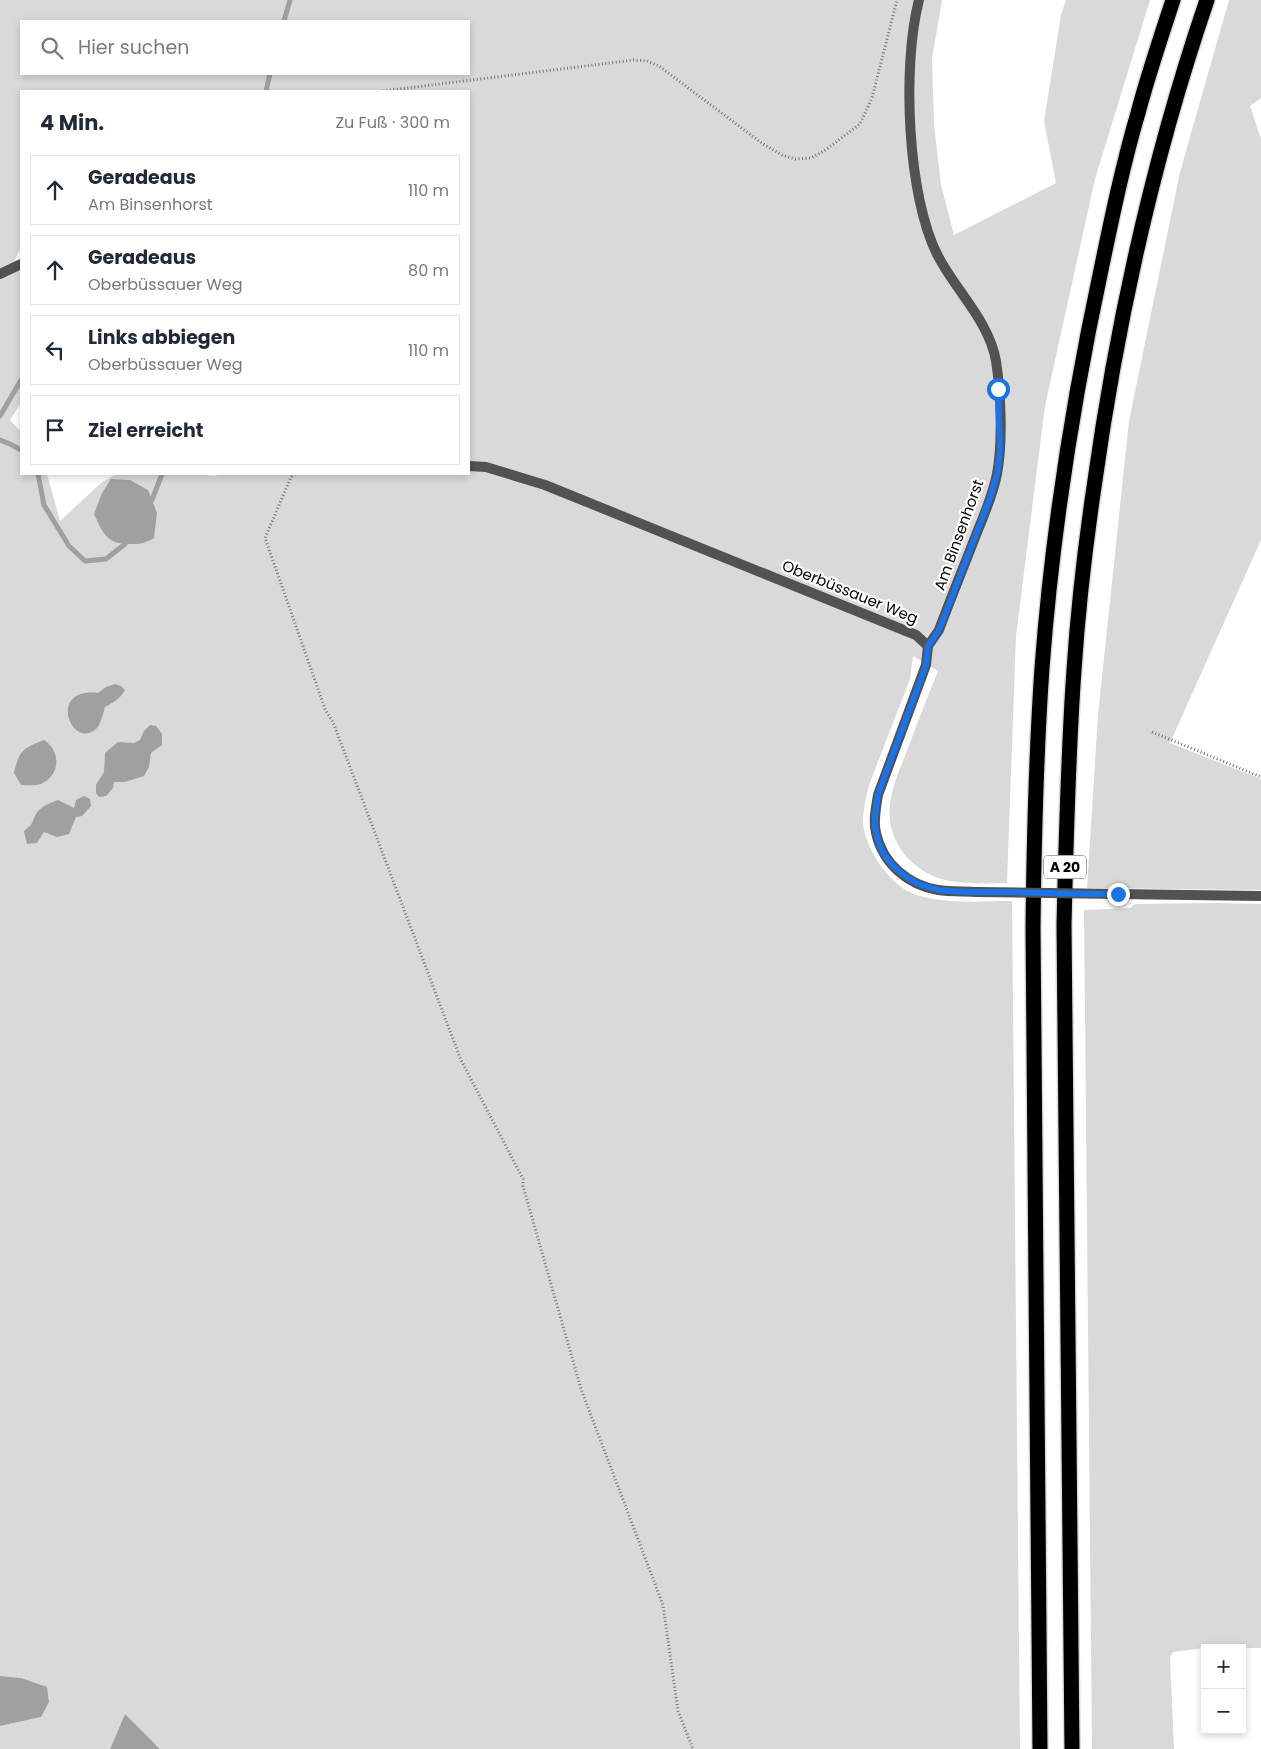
<!DOCTYPE html>
<html lang="de">
<head>
<meta charset="utf-8">
<style>
  :root { --surface:#fff; --page:#f6f6f7; --text:#1f2937; --muted:#747a83; --line:#e0e1e3 }
  body { margin:0; font-family:Poppins,sans-serif; background:var(--page); color:var(--text) }
  .controls { position:absolute; right:15px; bottom:15px; display:grid; overflow:hidden; border-radius:0px; box-shadow:0 2px 8px #0003 }
  .controls button { width:45px; height:45px; display:grid; place-items:center; padding:0; border:0; border-bottom:1px solid var(--line); background:var(--surface); color:var(--text); font:25px sans-serif }
  .stop { position:absolute; width:15px; height:15px; margin:-11px; border:4px solid #1a73e8; border-radius:50%; background:#fff }
  .stop.end { background:#1a73e8; border-color:#fff; box-shadow:0 1px 5px #0008 }
  .list { margin:0; padding:0; list-style:none }
  h2 { display:flex; justify-content:space-between; align-items:center; height:65px; margin:0; padding:0 20px; font-size:21px }
  h2 small { font-size:16px; font-weight:400; color:var(--muted) }
  .list li { display:grid; grid-template-columns:32px 1fr auto; gap:15px; align-items:center; box-sizing:border-box; height:70px; margin:0 10px 10px; padding:0 10px; border:1px solid var(--line); border-radius:0px }
  .list b { display:block; font-size:19px; white-space:nowrap }
  .list p { margin:0; font-size:16px; white-space:nowrap; color:var(--muted) }
  .list em { font-size:16px; font-style:normal; color:var(--muted) }
  .icon { flex:none; width:28px; height:28px; fill:none; stroke:currentColor; stroke-width:2; stroke-linecap:round; stroke-linejoin:round }
  .map { position:relative; flex:none; width:1261px; height:1749px; overflow:hidden }
  .search { position:absolute; background:var(--surface); box-shadow:0 2px 8px #0003; left:20px; top:20px; width:450px; height:55px; display:flex; align-items:center; gap:12px; box-sizing:border-box; padding:0 18px; border-radius:0px; color:var(--muted); font-size:19px }
  .panel { position:absolute; background:var(--surface); box-shadow:0 2px 8px #0003; left:20px; top:90px; width:450px; height:385px; border-radius:0px }
  .map>svg:first-child { display:block }
</style>
</head>
<body>
<div class="map">
<svg width="1261" height="1749" viewBox="0 0 1261 1749">
  <rect width="100%" height="100%" fill="#fff"/>
  <!-- green -->
  <g fill="#d9d9d9" fill-rule="evenodd">
    <path d="M0 0H942L932 59 934 124 941 185 954 235 1056 183 1044 121 1061 15 1066 0H1150L1095 179 1045 406 1016 636 1007 883C985 883 959 885 938 878 922 872 909 862 900 848 877 812 897 778 910 743 919 719 928 695 938 671L913 656 910 679 869 785C866 798 863 810 863 823 865 848 889 884 912 893 941 905 981 901 1012 901L1020 1749H160L125 1714 110 1749H0V1726L41 1717 21 1678 0 1676ZM21 21H469V74H21ZM21 91H469V474H220L216 476 193 474H116L101 483 60 521 47 474H21V432L10 420 21 403V264L11 268 21 247Z"/>
    <polygon points="1229,0 1261,0 1261,98 1250,106 1261,139 1261,540 1170,743 1261,779 1261,890 1087,888 1098,715 1129,421 1180,172"/>
    <polygon points="1218,903 1261,904 1261,1648 1205,1648 1173,1652 1170,1658 1174,1749 1092,1749 1084,910 1130,908 1135,904"/>
  </g>
  <!-- water -->
  <g fill="#a0a0a0">
    <path d="M111 479 130 480 148 490 157 513 154 538C146 543 141 544 131 544 107 545 103 533 94 514L102 493Z"/>
    <path d="M115 684 121 686 125 690C120 699 114 702 105 707 103 714 101 724 96 729 72 751 46 687 98 693L106 687Z"/>
    <polygon points="150,725 156,726 162,734 162,745 151,753 149,767 144,776 125,782 114,782 113,788 106,796 99,797 96,793 96,785 104,772 105,753 118,742 134,743 140,740 144,731"/>
    <path d="M44 740C61 751 61 775 41 784 36 786 27 785 21 785L14 773C19 750 24 748 44 740Z"/>
    <path d="M84 796 90 799 91 806 82 816 76 817 69 834 57 837 44 832 37 843 27 844 24 831C34 823 31 824 36 814 41 806 50 803 58 800L74 808 76 800Z"/>
    <polygon points="0,1676 21,1678 47,1687 49,1702 41,1717 0,1726"/>
    <polygon points="125,1714 160,1749 110,1749"/>
  </g>
  <g fill="none" stroke-linecap="round" stroke-linejoin="round">
    <!-- stream -->
    <g stroke="#a0a0a0" stroke-width="5">
      <polyline points="284,21 290,0"/>
      <polyline points="266,91 270,74"/>
      <polyline points="0,416 21,380"/>
      <polyline points="0,440 10,444 21,450"/>
      <polyline points="38,474 44,505 69,546 85,561 106,559 125,544"/>
      <polyline points="152,500 162,474"/>
    </g>
    <!-- motorway casing -->
    <g stroke="#dbdbdb" stroke-width="18">
      <g id="motorway">
        <path d="M1040 1749 1033 928C1034 841 1036 754 1042 668 1052 534 1073 401 1101 270 1112 217 1123 164 1138 113 1148 75 1161 37 1173 0"/>
        <path d="M1072 1749 1064 925C1066 840 1068 755 1074 670 1078 609 1085 548 1094 487 1117 322 1153 158 1207 0"/>
      </g>
    </g>
    <!-- path -->
    <g stroke="#747474" stroke-width="3" stroke-dasharray="1 2.5" stroke-linecap="butt">
      <polyline points="383,91 634,60 647,61 659,66 763,144 782,155 795,159 811,158 824,151 860,124 872,98 897,0"/>
      <polyline points="295,474 291,477 265,538 325,709 333,722 461,1060 523,1179 523,1186 581,1389 663,1605 678,1711 693,1749"/>
      <polyline points="1152,732 1261,777"/>
    </g>
    <!-- minor -->
    <g stroke="#525252" stroke-width="10">
      <path d="M919 0C902 65 907 197 938 256 956 291 989 321 996 361 1001 393 1003 442 997 474 993 495 984 515 976 535 964 566 951 598 939 630L928 646 926 665 878 795C876 807 873 821 876 833 883 864 908 885 938 890 951 892 965 891 977 892"/>
      <polyline points="0,274 21,264"/>
      <polyline points="469,466 486,467 545,485 916,635 928,646"/>
      <polyline points="1117,894 1261,896"/>
    </g>
    <!-- motorway -->
    <use href="#motorway" stroke="#000" stroke-width="15"/>
    <!-- minor-bridge -->
    <polyline stroke="#525252" stroke-width="10" points="977,892 1117,894"/>
  </g>
  <g fill="none" stroke-linecap="round" stroke-linejoin="round">
    <!-- route -->
    <path stroke="#1a73e8" stroke-width="6" d="M998 389 1000 450 997 474 990 498 939 630 928 646 926 665 878 794C876 807 873 820 876 832 881 863 909 885 939 890 962 893 987 892 1011 892 1047 893 1082 894 1118 894"/>
  </g>
  <g text-anchor="middle" stroke-width="4.5" stroke-linejoin="round" paint-order="stroke">
    <!-- shield labels -->
    <rect fill="#fff" stroke="#4c4c4c" stroke-width="1" x="1044" y="855.5" width="42" height="23" rx="4"/>
    <g font-size="14" font-weight="bold" fill="#000">
      <text x="1065" y="872">A 20</text>
    </g>
    <!-- street labels -->
    <g font-size="15" fill="#000" stroke="#fff">
      <text transform="translate(959 535) rotate(-70)" y="5">Am Binsenhorst</text>
      <text transform="translate(850 592) rotate(22)" y="5">Oberbüssauer Weg</text>
    </g>
  </g>
</svg>
<div class="controls">
<button>+</button>
<button>−</button>
</div>
<div class="stop" style="left:998px;top:389px"></div>
<div class="stop end" style="left:1118px;top:894px"></div>
<div class="search"><svg class="icon" aria-label="search" viewBox="0 0 24 24"><circle cx="10" cy="10" r="6"/><path d="M15 15l6 6"/></svg>Hier suchen</div>
<section class="panel">
<h2>4 Min.<small>Zu Fuß · 300 m</small></h2>
<ul class="list">
<li><svg class="icon" aria-label="ahead" viewBox="0 0 24 24"><path d="M12 20V5M6 11l6-6 6 6"/></svg><div><b>Geradeaus</b><p>Am Binsenhorst</p></div><em>110 m</em></li>
<li><svg class="icon" aria-label="ahead" viewBox="0 0 24 24"><path d="M12 20V5M6 11l6-6 6 6"/></svg><div><b>Geradeaus</b><p>Oberbüssauer Weg</p></div><em>80 m</em></li>
<li><svg class="icon" aria-label="left" viewBox="0 0 24 24"><path d="M17 20v-9H6M10 6l-5 5 5 5"/></svg><div><b>Links abbiegen</b><p>Oberbüssauer Weg</p></div><em>110 m</em></li>
<li><svg class="icon" aria-label="arrive" viewBox="0 0 24 24"><path d="M6 21V4h12l-3 4 3 4H6"/></svg><div><b>Ziel erreicht</b></div></li>
</ul>
</section>
</div>
</body>
</html>
